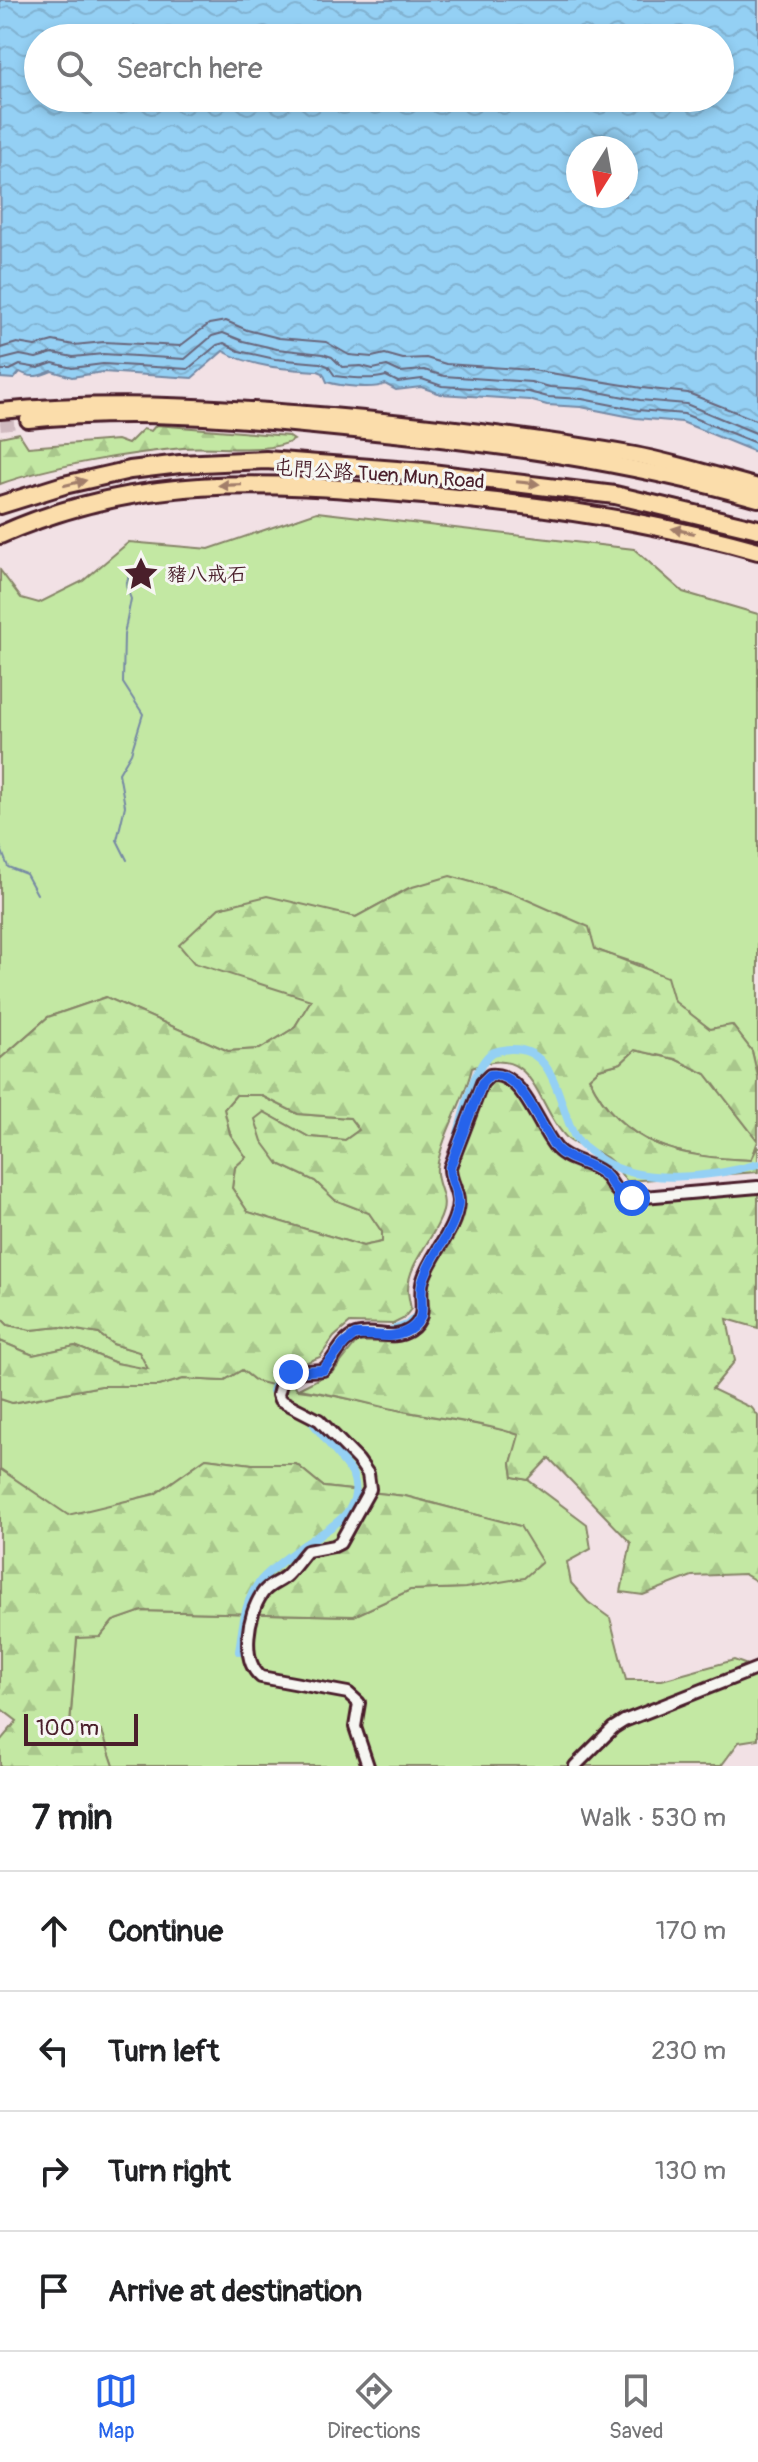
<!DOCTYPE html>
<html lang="en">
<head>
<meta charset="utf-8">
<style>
  :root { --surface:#fff; --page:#f2f2f2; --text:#202124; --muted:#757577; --line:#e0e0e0; --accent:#2563eb }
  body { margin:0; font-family:Pangolin,"LXGW WenKai TC",sans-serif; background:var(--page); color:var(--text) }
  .compass { position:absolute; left:566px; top:136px; width:72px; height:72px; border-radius:50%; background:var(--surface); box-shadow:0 4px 12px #0003; rotate:191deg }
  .scale { position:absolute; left:24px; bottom:20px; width:114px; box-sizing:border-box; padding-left:8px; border:4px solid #4a1f2b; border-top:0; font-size:22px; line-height:28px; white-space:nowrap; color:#4a1f2b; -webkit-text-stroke:6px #f6f6f2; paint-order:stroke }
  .stop { position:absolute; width:24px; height:24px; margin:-18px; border:6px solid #2563eb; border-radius:50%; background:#fff }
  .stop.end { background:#2563eb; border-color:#fff; box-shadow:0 2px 8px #0008 }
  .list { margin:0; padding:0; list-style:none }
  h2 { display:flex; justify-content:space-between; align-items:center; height:104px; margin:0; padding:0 32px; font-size:34px }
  h2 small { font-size:26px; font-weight:400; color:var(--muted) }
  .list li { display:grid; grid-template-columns:52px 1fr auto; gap:24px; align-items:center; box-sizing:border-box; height:120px; padding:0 32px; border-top:2px solid var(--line) }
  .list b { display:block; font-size:30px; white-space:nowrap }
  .list em { font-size:26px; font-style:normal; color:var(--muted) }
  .icon { flex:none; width:44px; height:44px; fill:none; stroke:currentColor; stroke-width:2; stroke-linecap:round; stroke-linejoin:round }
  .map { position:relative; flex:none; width:758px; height:1766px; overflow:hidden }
  .search { position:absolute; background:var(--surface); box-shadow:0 4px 12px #0003; left:24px; right:24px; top:24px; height:88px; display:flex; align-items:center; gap:20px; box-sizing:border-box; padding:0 28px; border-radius:44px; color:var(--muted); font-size:30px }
  .sheet { height:584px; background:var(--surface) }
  nav { display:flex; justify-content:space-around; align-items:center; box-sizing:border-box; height:112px; border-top:2px solid var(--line); background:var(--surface); font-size:22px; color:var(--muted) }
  nav a { display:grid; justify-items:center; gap:4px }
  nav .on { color:var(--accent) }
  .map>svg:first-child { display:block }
</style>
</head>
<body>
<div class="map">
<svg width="758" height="1766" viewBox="0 0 758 1766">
  <defs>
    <pattern id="forest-firs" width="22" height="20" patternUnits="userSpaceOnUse" patternTransform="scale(2)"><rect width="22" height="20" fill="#c3e8a3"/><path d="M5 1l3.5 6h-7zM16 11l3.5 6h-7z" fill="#a9c78c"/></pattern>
    <pattern id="water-waves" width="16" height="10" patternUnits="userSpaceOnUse" patternTransform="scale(2)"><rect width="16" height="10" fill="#94d0f4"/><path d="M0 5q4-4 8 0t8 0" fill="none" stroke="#81b2d1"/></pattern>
  </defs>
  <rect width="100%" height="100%" fill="#f2e1e5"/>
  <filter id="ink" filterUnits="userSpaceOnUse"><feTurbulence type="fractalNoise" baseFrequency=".0125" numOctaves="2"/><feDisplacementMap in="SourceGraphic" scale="16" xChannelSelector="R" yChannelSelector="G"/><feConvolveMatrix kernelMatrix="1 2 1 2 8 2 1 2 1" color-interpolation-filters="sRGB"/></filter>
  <g filter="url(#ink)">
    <!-- green -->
    <g fill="#c3e8a3" stroke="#868467" stroke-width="2">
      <polygon points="317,512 634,549 683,592 758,614 758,1077 752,1051 732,1025 710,1029 673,1001 642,965 409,888 356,917 326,912 312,999 294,1028 260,1049 228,1051 106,997 48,1017 0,1059 0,570 21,598 39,603 83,581 129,542 209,549"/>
      <path d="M635 1050 675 1059 706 1074 758 1141 751 1160C680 1157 622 1147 589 1078L599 1069 621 1063Z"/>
      <polygon points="236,1095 260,1095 298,1114 350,1118 359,1130 345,1140 309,1137 264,1112 279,1164 315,1181 335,1200 369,1213 382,1232 382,1242 363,1246 248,1212 232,1188 235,1167 246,1157 230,1134 224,1109"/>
      <polygon points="0,1317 8,1325 31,1330 60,1327 99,1334 113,1344 140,1352 149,1370 116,1363 75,1346 33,1355 0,1341"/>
      <path d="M242 1370 256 1381 285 1371 298 1390C334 1394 367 1403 403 1411 441 1419 482 1423 520 1435L511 1463 513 1477 528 1480 587 1524 591 1549 567 1562 571 1583 588 1602 610 1618 626 1680H662L734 1660 758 1669V1739L739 1742 721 1766H114L102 1732 70 1725 77 1637H100L113 1621 141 1611 354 1616 410 1590 465 1588 520 1526 405 1496 324 1487 296 1464H252L206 1458 155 1494 68 1516 0 1469V1399L13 1403 101 1386H159L183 1379 223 1381Z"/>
    </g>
    <!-- forest -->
    <g fill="url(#forest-firs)" stroke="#868467" stroke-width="2" fill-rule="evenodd">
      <path d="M156 425 288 436 294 440C268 455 214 445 183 448 130 453 50 466 0 484V437L19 433 28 447 117 440 128 444 143 429 151 431Z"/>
      <path d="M450 876 514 894 589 927 595 949 667 977 674 1001 710 1029 732 1025 752 1051 758 1077V1141L706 1074 675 1059 635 1050 621 1063 599 1069 589 1078C622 1147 680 1157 751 1160L758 1146V1172L627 1181C621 1176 618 1167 612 1162 601 1150 580 1150 568 1139 536 1108 535 1040 472 1068 464 1102 442 1134 437 1168 435 1183 447 1195 443 1211 436 1238 408 1261 408 1290 408 1296 410 1303 411 1309L403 1319 393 1324 350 1323 334 1337 320 1357 285 1371 271 1385 256 1381 242 1370 223 1381 183 1379 159 1386H101L12 1403 0 1399V1341L33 1355 75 1346 116 1363 148 1369 139 1352 113 1344 99 1334 60 1327 31 1330 8 1325 0 1317V1059L48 1017 106 997 228 1051 260 1049 294 1028 311 1000 194 963 179 945 219 908 267 896 356 917 409 888ZM236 1095H260L298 1114 350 1118 359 1130 345 1140 309 1137 264 1112 255 1119 262 1141 279 1164 315 1181 335 1200 369 1213 382 1232V1242L363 1246 248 1212 232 1188 235 1167 246 1157 230 1134 224 1109Z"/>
      <path d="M494 1079C519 1083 540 1130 552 1151 566 1162 585 1164 598 1175 614 1189 608 1197 632 1202L758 1192V1328L727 1319 735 1361 712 1389 752 1408 758 1416V1582L744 1574 692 1576 643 1595 621 1592 631 1543 549 1458 528 1480 513 1477 511 1463 519 1435C484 1423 445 1419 408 1412 371 1405 335 1394 298 1389L334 1371 357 1342C378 1340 399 1348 416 1333 438 1315 423 1304 429 1283 437 1255 461 1234 464 1204 465 1192 455 1180 457 1168 462 1139 481 1110 489 1081Z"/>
      <polygon points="206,1458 252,1464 296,1464 324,1487 405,1496 520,1526 542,1562 524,1578 465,1588 410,1590 354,1616 142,1611 113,1621 100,1637 77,1638 70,1724 102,1731 114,1766 0,1766 0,1741 17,1721 0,1708 0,1469 68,1515 155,1494"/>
    </g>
    <!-- water -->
    <path fill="url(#water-waves)" stroke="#7689a4" stroke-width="2" fill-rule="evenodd" d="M0 0H758V453L682 422 636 418 581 407 547 405 529 400 441 394 421 387 396 390 385 384C375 390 340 386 327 382L323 373 318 371C286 369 251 367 223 351L192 378 103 372 72 377 52 371C40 376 32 379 20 372L14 379 1 378ZM38 38H720V98H38ZM578 148H626V196H578Z"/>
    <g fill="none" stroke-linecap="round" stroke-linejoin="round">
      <!-- shore -->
      <g stroke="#68667b" stroke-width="2">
        <polyline points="0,348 17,343 35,346 53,341 74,345 104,342 180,346 209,324 226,321 247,330 279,338 326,342 349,355 372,357 385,354 403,359 426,358 446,364 532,370 642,388 688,393 758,421"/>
        <polyline points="0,360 20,355 36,358 53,353 73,357 103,354 185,359 212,336 223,333 243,341 277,349 323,354 332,357 342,367 361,366 373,369 387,366 400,372 424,370 444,376 531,382 550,387 583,389 640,400 686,404 758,434"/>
        <path d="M0 370H10L20 365 38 368 53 363 72 368 103 364 188 369 217 345 224 343 239 351 275 359 320 363 328 366 335 376C350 378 372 380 386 376L398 382 422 379 442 386 529 392 548 397 582 399 638 410 684 414 758 444"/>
      </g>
      <!-- stream -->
      <g stroke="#7689a4" stroke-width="2">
        <polyline points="0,846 8,867 26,874 37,894"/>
        <polyline points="127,860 117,840 125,806 119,773 131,753 143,714 123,683 124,635 131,599 126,586 131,568"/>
      </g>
      <!-- canal -->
      <g stroke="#94d0f4" stroke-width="8">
        <path d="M457 1137C463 1116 474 1064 492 1053 496 1050 505 1050 510 1049 556 1047 558 1104 574 1135 580 1146 592 1153 602 1160 640 1186 715 1177 758 1164"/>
        <polyline points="389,1331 407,1325 417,1315"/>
        <path d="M279 1403 273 1391C278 1369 291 1366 312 1367"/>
        <path d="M239 1651C243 1626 244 1600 261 1580 273 1567 291 1554 305 1544 330 1528 367 1510 352 1473L308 1417"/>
      </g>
      <!-- major-tunnel -->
      <polyline stroke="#d0bac0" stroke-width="14" stroke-dasharray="14 7" stroke-linecap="butt" points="0,423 28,420"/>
      <!-- minor casing -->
      <g stroke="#4a1f2b" stroke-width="16">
        <g id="minor">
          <path d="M368 1766 355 1727 359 1703 348 1693 261 1677C240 1660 248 1614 262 1594 268 1584 279 1583 287 1575 294 1568 300 1559 307 1551L334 1546 340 1543 370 1489 368 1474 358 1460 319 1420 280 1400 278 1395 282 1379 291 1372 323 1370C335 1361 340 1340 356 1335 374 1329 392 1342 410 1330 430 1316 417 1299 423 1280 431 1253 456 1232 458 1202 458 1190 449 1179 450 1167L482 1083 490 1075C523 1071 538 1128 557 1149 568 1161 588 1162 601 1172 616 1182 609 1193 632 1198L758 1187"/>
          <polyline points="575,1766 613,1728 624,1721 758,1668"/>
        </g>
      </g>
      <!-- major casing -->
      <g stroke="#4a1f2b" stroke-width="20">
        <g id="major">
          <path d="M0 411C122 399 242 408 364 419 454 428 545 439 635 455 676 463 717 476 758 487"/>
          <path d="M28 420C134 409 239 418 344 429 484 442 623 460 758 499"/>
        </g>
      </g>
      <!-- highway casing -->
      <g stroke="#4a1f2b" stroke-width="22">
        <g id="highway">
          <polyline points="0,505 64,485 130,470 180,464 266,460 423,472 615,495 758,529"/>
          <path d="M0 535C138 473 265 482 411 494 529 503 645 519 758 551"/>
        </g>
      </g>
      <!-- minor -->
      <use href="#minor" stroke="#f6f6f2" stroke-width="10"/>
      <!-- major -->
      <use href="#major" stroke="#fbddab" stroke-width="14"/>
      <!-- highway -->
      <use href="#highway" stroke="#fbddab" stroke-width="16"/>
    </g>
    <!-- one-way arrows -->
    <defs><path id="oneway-solid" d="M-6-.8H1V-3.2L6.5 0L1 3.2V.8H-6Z" transform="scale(2)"/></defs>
    <g fill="#a27e6b">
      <use href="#oneway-solid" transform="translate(75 483) rotate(-13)"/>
      <use href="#oneway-solid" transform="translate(528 483) rotate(6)"/>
      <use href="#oneway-solid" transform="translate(230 485) rotate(178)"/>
      <use href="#oneway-solid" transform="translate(683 531) rotate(-168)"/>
    </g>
  </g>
  <g fill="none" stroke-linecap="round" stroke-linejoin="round" filter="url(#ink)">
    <!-- route -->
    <path stroke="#2563eb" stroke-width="10" d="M291 1372 323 1370 344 1344 355 1335C373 1333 392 1341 409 1330 430 1317 417 1300 423 1281 431 1253 455 1232 458 1203 458 1190 449 1179 450 1167L482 1083 490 1075C523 1071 539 1128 557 1149 568 1161 588 1162 601 1172 616 1182 609 1193 632 1198"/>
  </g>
  <!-- icons -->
  <defs>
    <g id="sight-bare" transform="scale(2.76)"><path d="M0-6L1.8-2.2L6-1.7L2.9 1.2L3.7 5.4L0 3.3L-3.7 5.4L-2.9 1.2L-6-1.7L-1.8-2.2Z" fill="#4a1f2b" stroke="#f6f6f2" stroke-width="2.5" paint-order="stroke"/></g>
  </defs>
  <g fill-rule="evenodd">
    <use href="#sight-bare" x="141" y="574"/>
  </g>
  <g text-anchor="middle" stroke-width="6" stroke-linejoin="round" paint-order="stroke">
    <!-- street labels -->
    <g font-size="20" fill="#4a1f2b" stroke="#f6f6f2">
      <text transform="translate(379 474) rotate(4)" y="7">屯門公路 Tuen Mun Road</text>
    </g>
    <!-- poi labels -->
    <g font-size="20" fill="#4a1f2b" stroke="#f6f6f2" text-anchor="start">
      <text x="167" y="581">豬八戒石</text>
    </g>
  </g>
</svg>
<svg class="compass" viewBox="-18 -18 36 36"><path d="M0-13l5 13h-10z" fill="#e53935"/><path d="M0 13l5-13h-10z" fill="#757577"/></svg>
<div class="scale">100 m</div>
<div class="stop" style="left:632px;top:1198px"></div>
<div class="stop end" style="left:291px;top:1372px"></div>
<div class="search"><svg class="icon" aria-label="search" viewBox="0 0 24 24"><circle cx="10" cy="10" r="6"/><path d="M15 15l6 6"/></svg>Search here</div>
</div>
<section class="sheet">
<h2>7 min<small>Walk · 530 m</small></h2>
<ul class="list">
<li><svg class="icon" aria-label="ahead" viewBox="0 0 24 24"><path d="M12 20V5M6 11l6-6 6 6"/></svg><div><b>Continue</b></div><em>170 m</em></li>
<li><svg class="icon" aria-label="left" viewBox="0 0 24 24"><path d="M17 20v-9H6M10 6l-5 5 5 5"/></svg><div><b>Turn left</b></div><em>230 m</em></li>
<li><svg class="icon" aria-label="right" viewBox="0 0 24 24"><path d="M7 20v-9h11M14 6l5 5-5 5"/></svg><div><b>Turn right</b></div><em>130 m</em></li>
<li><svg class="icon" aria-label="arrive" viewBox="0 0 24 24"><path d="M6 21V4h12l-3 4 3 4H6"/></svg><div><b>Arrive at destination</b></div></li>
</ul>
</section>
<nav>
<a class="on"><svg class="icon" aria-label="map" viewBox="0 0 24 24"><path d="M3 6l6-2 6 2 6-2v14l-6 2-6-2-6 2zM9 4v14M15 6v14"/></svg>Map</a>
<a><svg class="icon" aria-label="directions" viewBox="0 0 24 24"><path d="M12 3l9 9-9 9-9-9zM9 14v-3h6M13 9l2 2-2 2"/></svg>Directions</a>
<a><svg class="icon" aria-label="saved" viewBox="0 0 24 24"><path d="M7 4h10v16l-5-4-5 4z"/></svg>Saved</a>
</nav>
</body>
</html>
